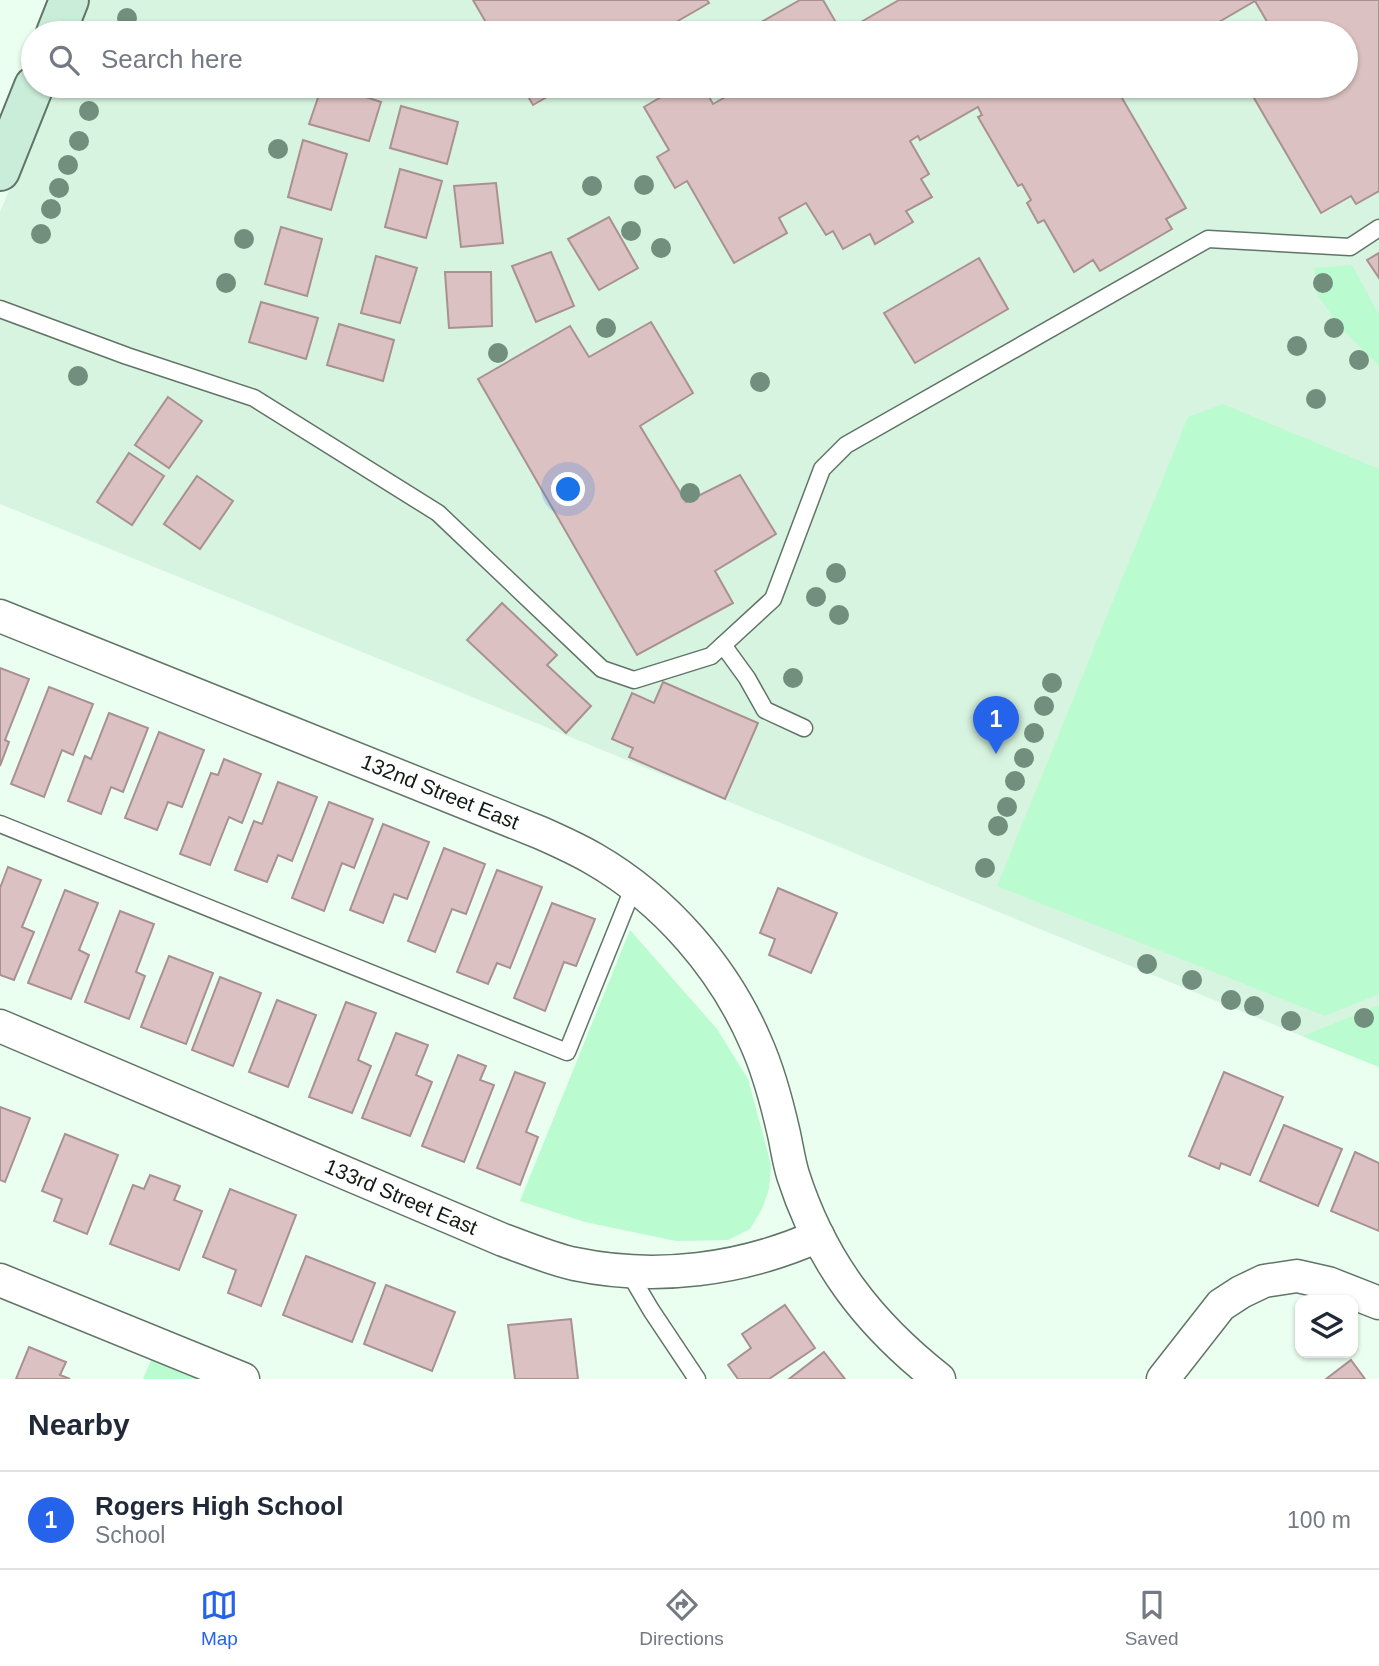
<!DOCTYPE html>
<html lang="en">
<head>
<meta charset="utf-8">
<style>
  :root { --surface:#fff; --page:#f6f6f7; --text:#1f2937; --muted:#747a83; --line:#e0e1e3; --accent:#2563eb }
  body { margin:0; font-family:Arial,sans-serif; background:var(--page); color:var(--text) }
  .controls { position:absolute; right:21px; bottom:21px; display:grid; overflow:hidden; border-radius:14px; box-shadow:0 2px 5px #0004 }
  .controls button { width:63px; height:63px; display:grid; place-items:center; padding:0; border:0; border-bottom:2px solid var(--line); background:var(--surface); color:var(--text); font:35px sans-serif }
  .you { position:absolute; left:569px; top:490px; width:24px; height:24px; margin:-18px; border:5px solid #fff; border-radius:50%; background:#1a73e8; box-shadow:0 0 0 10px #1a73e833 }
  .badge { display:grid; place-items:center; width:46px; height:46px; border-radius:50%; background:var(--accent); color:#fff; font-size:23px; font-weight:700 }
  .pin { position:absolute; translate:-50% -58px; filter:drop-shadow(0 2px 4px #0008) }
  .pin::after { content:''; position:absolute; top:37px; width:24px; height:21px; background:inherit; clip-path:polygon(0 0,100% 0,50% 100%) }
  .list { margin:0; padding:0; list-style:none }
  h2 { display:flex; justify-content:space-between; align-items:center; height:91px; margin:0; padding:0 28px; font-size:30px }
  h2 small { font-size:23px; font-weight:400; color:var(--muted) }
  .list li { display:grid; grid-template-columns:46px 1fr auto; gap:21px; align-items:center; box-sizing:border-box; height:98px; padding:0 28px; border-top:2px solid var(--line) }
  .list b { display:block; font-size:26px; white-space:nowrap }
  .list p { margin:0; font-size:23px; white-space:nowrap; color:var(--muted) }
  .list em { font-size:23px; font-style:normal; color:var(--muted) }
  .icon { flex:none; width:38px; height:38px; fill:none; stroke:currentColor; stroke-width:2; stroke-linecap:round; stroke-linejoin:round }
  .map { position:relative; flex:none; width:1379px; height:1379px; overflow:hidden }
  .search { position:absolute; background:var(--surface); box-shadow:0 2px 5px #0004; left:21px; right:21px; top:21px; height:77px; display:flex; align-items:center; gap:18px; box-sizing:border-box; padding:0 24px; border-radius:38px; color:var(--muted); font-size:26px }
  .sheet { height:189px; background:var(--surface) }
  nav { display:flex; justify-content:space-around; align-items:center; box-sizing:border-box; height:98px; border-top:2px solid var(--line); background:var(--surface); font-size:19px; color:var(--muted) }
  nav a { display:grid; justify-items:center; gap:4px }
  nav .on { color:var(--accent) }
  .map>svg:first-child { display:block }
</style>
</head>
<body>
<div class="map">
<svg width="1379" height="1379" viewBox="0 0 1379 1379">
  <rect width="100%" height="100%" fill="#eafff0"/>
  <!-- built -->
  <polygon fill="#d7f4e0" points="88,0 1379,0 1379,1005 1302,1036 0,504 0,212 53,86 1346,86 1346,33 74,33"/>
  <!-- green -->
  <g fill="#bafbd0">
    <polygon points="1352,265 1379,315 1379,366 1343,330 1318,296 1314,268"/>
    <polygon points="1223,404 1379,469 1379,994 1325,1016 997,886 1188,417"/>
    <polygon points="630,930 717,1029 748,1079 771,1165 769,1189 762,1209 750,1229 728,1240 676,1241 585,1222 520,1201"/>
    <polygon points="1379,1005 1379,1067 1302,1036"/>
    <polygon points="154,1353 220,1379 143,1379"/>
  </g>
  <!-- building -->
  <g fill="#dbc1c1" stroke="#a99190" stroke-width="2">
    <polygon points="473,0 707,0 709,3 657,33 492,33"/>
    <polygon points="800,0 823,0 842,33 899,0 1379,0 1379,191 1356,204 1351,196 1321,213 1247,86 1346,86 1346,33 1271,33 1273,32 1255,1 1200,33 1161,33 1158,28 1149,33 742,33"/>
    <polygon points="322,86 332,86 381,102 369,141 309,124"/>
    <polygon points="522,86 566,86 533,105"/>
    <polygon points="680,86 703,86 713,104 745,86 1115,86 1186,208 1166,219 1172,229 1100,271 1093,260 1074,272 1044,220 1038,223 1027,203 1031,200 1022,184 1018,186 978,117 982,115 978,107 920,140 918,136 910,141 929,174 921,179 932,197 906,211 913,222 875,244 870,234 843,249 833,231 826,235 806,203 779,218 787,233 734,263 687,181 675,188 657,157 669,150 644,107"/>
    <polygon points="401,106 458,122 447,164 390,148"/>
    <polygon points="303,140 347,154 331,210 288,197"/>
    <polygon points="400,169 442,181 426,238 385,227"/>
    <polygon points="496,183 503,243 461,247 454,186"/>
    <polygon points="609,217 638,268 599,290 568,239"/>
    <polygon points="281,227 322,239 307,296 265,284"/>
    <polygon points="551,252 574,306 536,322 512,266"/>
    <polygon points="1379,253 1379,278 1367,260"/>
    <polygon points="376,256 417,268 400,323 361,313"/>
    <polygon points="979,258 1008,309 915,363 884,313"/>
    <polygon points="445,272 491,272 492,326 449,328"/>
    <polygon points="261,302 318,318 306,359 249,342"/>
    <polygon points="651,322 693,393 640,426 686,502 740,475 776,534 715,571 733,603 637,655 478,379 570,326 589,357"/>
    <polygon points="339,324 394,340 383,381 327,365"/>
    <polygon points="168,397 202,421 169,468 135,445"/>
    <polygon points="129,453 164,476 132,525 97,502"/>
    <polygon points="197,476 233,501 200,549 164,524"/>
    <polygon points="502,603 557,655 547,665 591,706 566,733 467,640"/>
    <polygon points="0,668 29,679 5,740 9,742 0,766"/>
    <polygon points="663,682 758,723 725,799 629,757 633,748 612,739 632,693 654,703"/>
    <polygon points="49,687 93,704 73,755 62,750 44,797 11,784"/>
    <polygon points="109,713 148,728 123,792 111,787 101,814 68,801 85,756 91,759"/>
    <polygon points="159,732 204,750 182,807 168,802 157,830 125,818"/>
    <polygon points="224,759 261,774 242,823 229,817 210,865 180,854 211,773 218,775"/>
    <polygon points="278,782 317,797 292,861 278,855 267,882 235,870 254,821 262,824"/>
    <polygon points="329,802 373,819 354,868 342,863 324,911 292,898"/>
    <polygon points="383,824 429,842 407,899 394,894 383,923 350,910"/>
    <polygon points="444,848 485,864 466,914 452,909 435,952 408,941"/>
    <polygon points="8,867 41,880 22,927 34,932 14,980 0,975 0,888"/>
    <polygon points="497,870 542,887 510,968 497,963 488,984 457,972"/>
    <polygon points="778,888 837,913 811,973 769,955 775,939 760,933"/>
    <polygon points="65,890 98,903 79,950 89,955 71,999 28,983"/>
    <polygon points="552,903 595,919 576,966 564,962 545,1011 514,998"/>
    <polygon points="120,911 154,924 136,972 145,976 129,1019 85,1002"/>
    <polygon points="169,956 213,973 186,1044 141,1027"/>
    <polygon points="220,977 261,993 233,1066 192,1050"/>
    <polygon points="277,1000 316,1015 288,1087 249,1072"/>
    <polygon points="346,1002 376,1013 358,1060 371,1066 352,1113 309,1097"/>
    <polygon points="396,1033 428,1045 416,1075 432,1082 410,1136 362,1118"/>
    <polygon points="458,1055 486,1066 480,1080 494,1085 464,1162 422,1146"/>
    <polygon points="515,1072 545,1083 526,1132 538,1137 520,1185 477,1168"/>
    <polygon points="1224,1072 1283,1097 1250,1175 1221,1163 1219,1169 1189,1156"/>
    <polygon points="0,1107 30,1118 5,1182 0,1180"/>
    <polygon points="1284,1125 1342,1149 1318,1206 1260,1181"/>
    <polygon points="65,1134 118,1155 87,1234 54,1221 62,1199 42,1191"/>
    <polygon points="1355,1152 1379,1163 1379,1231 1331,1211"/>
    <polygon points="150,1175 180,1186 174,1200 202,1211 179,1270 110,1244 133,1185 144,1189"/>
    <polygon points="230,1189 296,1215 261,1306 228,1293 236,1270 203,1257"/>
    <polygon points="306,1256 375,1283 352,1342 283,1315"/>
    <polygon points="386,1285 455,1312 432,1371 364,1344"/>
    <polygon points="785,1305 815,1348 769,1379 738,1379 728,1365 751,1348 742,1334"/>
    <polygon points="571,1319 578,1379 515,1379 508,1325"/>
    <polygon points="29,1347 66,1362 60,1375 70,1379 16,1379"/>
    <polygon points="824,1352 845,1379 789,1379"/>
    <polygon points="1351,1360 1365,1379 1326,1379"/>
  </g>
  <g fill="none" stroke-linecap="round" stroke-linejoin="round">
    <!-- lane casing -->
    <g stroke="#617467" stroke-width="19">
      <g id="lane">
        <polyline points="0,309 127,356 254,398 438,513 602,669 634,680 711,656 723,645 773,599 822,469 846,445 1208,239 1350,247 1379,228"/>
        <polyline points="723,645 747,678 765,710 804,728"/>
        <polyline points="0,824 567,1052 634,886"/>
        <polyline points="628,1271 651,1310 697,1379"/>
      </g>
    </g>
    <!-- street casing -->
    <g stroke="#617467" stroke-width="35">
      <g id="street">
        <path d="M0 616 541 833C559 841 577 849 594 859 665 900 724 968 756 1043 769 1072 777 1103 784 1134 787 1148 789 1162 793 1175 821 1262 868 1323 939 1379"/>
        <path d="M0 1026 503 1240C526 1248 551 1259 575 1264 656 1281 742 1270 818 1236"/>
        <polyline points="0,1280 243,1379"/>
        <polyline points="1163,1379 1221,1305 1241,1292 1264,1281 1297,1276 1328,1283 1379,1303"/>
      </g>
    </g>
    <!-- secondary casing -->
    <g stroke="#617467" stroke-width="42">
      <g id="secondary">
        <polyline points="56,33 69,0"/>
        <polyline points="0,171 34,86"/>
      </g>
    </g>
    <!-- lane -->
    <use href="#lane" stroke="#fff" stroke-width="16"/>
    <!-- street -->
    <use href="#street" stroke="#fff" stroke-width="32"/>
    <!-- secondary -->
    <use href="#secondary" stroke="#c9edd9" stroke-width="38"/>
  </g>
  <!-- trees -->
  <g fill="#728e7c">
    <circle cx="127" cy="18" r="10"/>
    <circle cx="89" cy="111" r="10"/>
    <circle cx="79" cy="141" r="10"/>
    <circle cx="278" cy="149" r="10"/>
    <circle cx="68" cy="165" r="10"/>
    <circle cx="644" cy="185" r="10"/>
    <circle cx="592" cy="186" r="10"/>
    <circle cx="59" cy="188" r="10"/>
    <circle cx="51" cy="209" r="10"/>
    <circle cx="631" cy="231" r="10"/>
    <circle cx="41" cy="234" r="10"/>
    <circle cx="244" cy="239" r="10"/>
    <circle cx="661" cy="248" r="10"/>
    <circle cx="226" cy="283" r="10"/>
    <circle cx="1323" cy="283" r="10"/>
    <circle cx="606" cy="328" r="10"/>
    <circle cx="1334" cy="328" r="10"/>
    <circle cx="1297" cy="346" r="10"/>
    <circle cx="498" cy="353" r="10"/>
    <circle cx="1359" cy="360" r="10"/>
    <circle cx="78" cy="376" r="10"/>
    <circle cx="760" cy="382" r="10"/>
    <circle cx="1316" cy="399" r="10"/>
    <circle cx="690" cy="493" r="10"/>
    <circle cx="836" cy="573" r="10"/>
    <circle cx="816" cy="597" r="10"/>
    <circle cx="839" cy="615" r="10"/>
    <circle cx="793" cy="678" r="10"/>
    <circle cx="1052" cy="683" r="10"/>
    <circle cx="1044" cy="706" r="10"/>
    <circle cx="1034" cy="733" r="10"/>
    <circle cx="1024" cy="758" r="10"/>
    <circle cx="1015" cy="781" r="10"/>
    <circle cx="1007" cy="807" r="10"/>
    <circle cx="998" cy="826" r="10"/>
    <circle cx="985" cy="868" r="10"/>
    <circle cx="1147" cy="964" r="10"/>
    <circle cx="1192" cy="980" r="10"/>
    <circle cx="1231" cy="1000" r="10"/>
    <circle cx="1254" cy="1006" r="10"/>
    <circle cx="1364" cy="1018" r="10"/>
    <circle cx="1291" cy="1021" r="10"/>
  </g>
  <g text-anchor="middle" stroke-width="6" stroke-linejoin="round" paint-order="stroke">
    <!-- street labels -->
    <g font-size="21" fill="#121a15" stroke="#fff">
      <text transform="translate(440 792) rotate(22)" y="7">132nd Street East</text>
      <text transform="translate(401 1197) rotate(23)" y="7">133rd Street East</text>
    </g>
  </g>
</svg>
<div class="controls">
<button><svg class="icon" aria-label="layers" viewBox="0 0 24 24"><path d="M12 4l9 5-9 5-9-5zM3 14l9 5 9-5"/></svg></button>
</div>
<div class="you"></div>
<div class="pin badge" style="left:996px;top:754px">1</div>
<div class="search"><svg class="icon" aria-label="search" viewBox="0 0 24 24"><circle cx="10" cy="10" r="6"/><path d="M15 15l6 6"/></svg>Search here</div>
</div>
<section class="sheet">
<h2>Nearby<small></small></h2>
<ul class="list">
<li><span class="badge">1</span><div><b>Rogers High School</b><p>School</p></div><em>100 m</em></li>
</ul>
</section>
<nav>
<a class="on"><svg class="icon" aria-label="map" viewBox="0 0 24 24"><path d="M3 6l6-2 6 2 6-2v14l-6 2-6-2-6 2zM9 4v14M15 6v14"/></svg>Map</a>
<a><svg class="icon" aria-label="directions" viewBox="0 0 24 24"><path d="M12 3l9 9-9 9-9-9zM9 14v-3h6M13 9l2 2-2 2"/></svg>Directions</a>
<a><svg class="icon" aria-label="saved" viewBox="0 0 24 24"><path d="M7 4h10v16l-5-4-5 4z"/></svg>Saved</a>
</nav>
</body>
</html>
